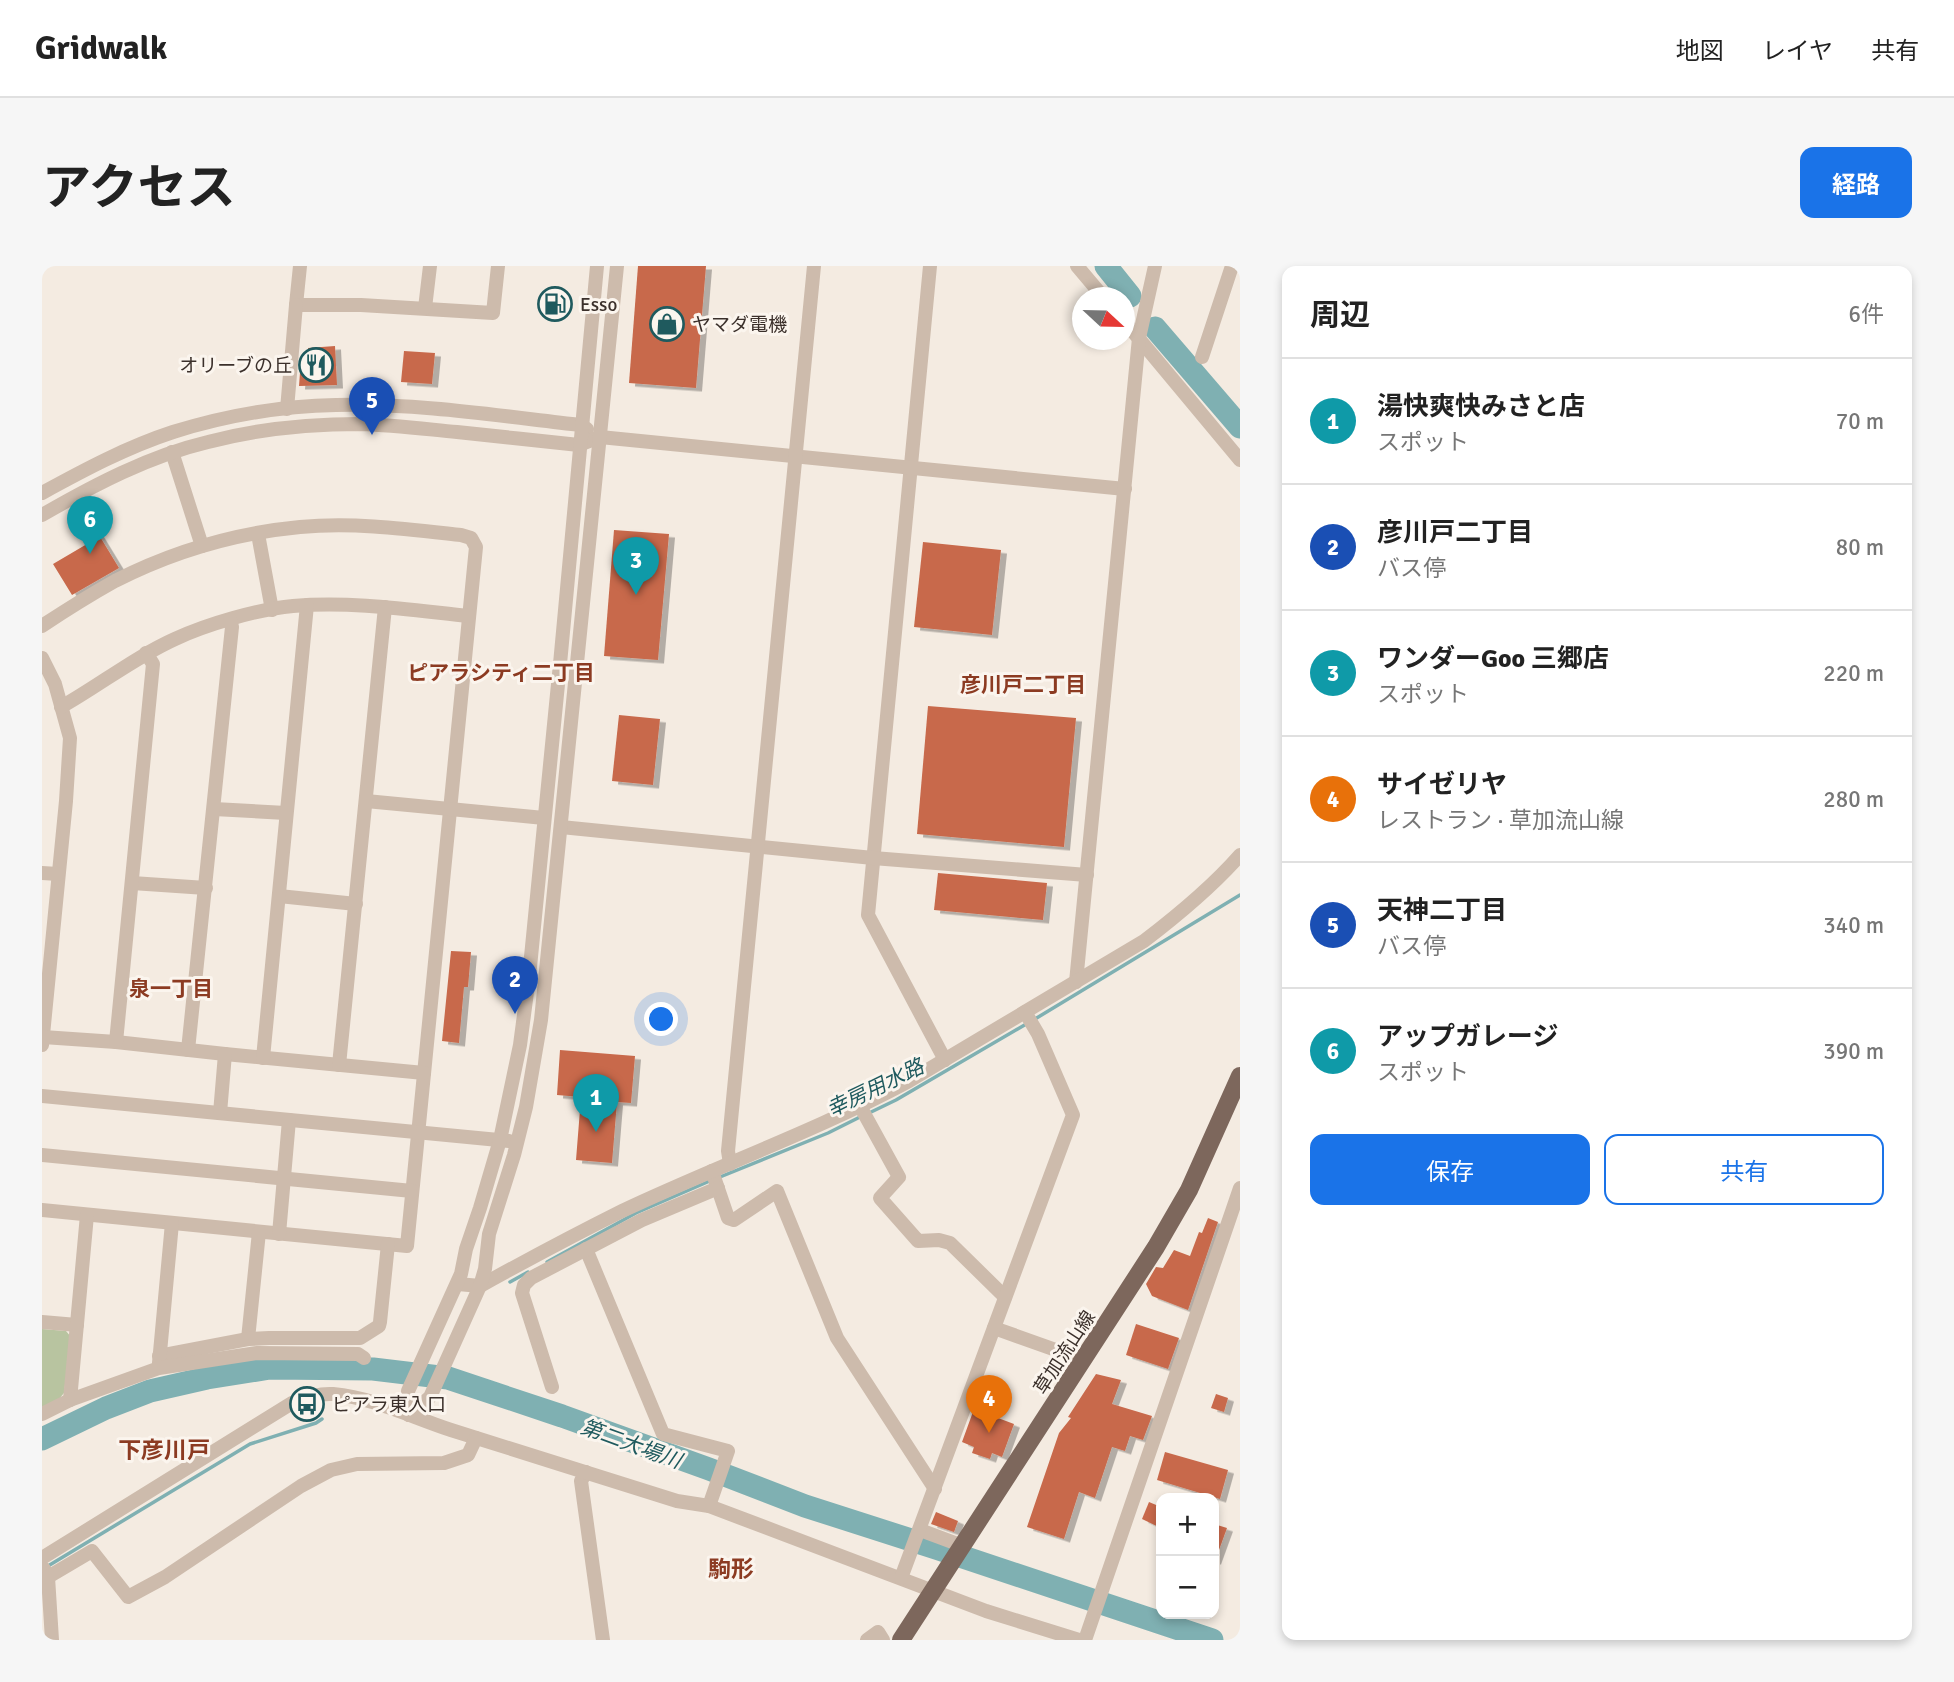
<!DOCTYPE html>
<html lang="ja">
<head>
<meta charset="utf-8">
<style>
  :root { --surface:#fff; --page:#f6f6f6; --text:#222; --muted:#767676; --line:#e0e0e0; --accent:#1a73e8 }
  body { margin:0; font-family:Signika,"Noto Sans JP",sans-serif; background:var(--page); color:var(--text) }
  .controls { position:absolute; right:21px; bottom:21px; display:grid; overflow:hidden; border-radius:14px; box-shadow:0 4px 10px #0003 }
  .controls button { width:63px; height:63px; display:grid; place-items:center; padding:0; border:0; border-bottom:2px solid var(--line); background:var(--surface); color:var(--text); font:35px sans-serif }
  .compass { position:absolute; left:1030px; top:21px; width:63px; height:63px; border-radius:50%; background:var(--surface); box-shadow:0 4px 10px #0003; rotate:112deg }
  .you { position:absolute; left:620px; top:754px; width:24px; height:24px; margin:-18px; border:5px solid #fff; border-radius:50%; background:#1a73e8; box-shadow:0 0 0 10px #1a73e833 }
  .badge { display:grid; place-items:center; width:46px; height:46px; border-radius:50%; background:var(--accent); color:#fff; font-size:23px; font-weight:700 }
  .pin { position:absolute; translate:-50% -58px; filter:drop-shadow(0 2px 4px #0008) }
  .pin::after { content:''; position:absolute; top:37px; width:24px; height:21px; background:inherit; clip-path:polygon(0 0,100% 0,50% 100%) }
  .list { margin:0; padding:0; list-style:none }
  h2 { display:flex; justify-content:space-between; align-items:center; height:91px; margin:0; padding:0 28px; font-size:30px }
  h2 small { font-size:23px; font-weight:400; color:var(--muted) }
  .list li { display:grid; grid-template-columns:46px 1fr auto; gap:21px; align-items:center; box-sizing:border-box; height:126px; padding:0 28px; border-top:2px solid var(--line) }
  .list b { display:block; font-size:26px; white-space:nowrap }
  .list p { margin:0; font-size:23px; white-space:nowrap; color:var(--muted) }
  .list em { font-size:23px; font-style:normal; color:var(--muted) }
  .actions { display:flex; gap:14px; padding:21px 28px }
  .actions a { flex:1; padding:16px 0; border:2px solid var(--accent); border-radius:14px; text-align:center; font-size:24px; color:var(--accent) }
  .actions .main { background:var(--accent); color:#fff }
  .map { position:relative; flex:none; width:1198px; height:1374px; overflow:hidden; border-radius:14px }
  header { display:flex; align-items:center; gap:42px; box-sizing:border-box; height:98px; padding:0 35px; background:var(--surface); border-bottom:2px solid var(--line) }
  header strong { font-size:33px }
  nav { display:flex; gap:38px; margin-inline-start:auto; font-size:24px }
  .intro { display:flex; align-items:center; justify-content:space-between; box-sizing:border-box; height:168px; padding:0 42px }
  h1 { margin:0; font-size:49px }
  .button { padding:18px 32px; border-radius:14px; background:var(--accent); color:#fff; font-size:24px; font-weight:700 }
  main { display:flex; gap:42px; padding:0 42px }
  aside { flex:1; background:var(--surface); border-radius:14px; box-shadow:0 4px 10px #0003 }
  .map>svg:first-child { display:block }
</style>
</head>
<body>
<header>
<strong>Gridwalk</strong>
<nav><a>地図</a><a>レイヤ</a><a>共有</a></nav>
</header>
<div class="intro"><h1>アクセス</h1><a class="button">経路</a></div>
<main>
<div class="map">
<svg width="1198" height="1374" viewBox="0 0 1198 1374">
  <defs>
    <filter id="shadow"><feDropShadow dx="6" dy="3.5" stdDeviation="0" flood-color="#0004"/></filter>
  </defs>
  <rect width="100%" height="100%" fill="#f4ebe1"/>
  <!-- green -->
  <polygon fill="#b8c4a0" points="0,1063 24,1065 29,1071 22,1127 17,1133 0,1142"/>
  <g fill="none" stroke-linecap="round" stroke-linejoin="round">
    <!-- stream -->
    <g stroke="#7fb0b2" stroke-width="3.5">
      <polyline points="993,753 1198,629"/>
      <polyline points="825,848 854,834 986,757"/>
      <polyline points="678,911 786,867 818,851"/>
      <polyline points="505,996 594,947 670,914"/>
      <polyline points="468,1016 486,1006"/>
      <polyline points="6,1300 208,1178 274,1157 280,1153"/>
    </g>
    <!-- river -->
    <g stroke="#7fb0b2" stroke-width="23">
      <polyline points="1064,0 1088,30"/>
      <polyline points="1113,62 1198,161"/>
      <polyline points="0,1173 64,1142 108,1125 165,1112 228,1102 331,1103 406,1112 520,1150 667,1203 763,1240 894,1282 1170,1374"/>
    </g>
  </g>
  <!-- building -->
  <g fill="#c8694b" filter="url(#shadow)">
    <polygon points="596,0 664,0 654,122 587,117"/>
    <polygon points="293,80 295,119 257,120 259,93 262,93 262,90 267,89 266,82"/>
    <polygon points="362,85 393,87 390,118 359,116"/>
    <polygon points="46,251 77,302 30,329 11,298 45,278 34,259"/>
    <polygon points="572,264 627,268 616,394 562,390"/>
    <polygon points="881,276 959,284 950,369 872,361"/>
    <polygon points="886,440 1034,452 1022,581 875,568"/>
    <polygon points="577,449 618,453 611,519 570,515"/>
    <polygon points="896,607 1005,617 1001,654 892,644"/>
    <polygon points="409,685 429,686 426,721 422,721 417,777 400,775"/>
    <polygon points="518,784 593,790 589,837 575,836 570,897 534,894 539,831 515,829"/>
    <polygon points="1166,952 1176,956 1146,1044 1110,1030 1104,1018 1114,1001 1121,1002 1132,984 1148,990 1157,966 1160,967"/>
    <polygon points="1094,1058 1137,1072 1126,1103 1084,1089"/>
    <polygon points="1054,1108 1079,1114 1070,1138 1110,1150 1101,1174 1088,1170 1083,1185 1070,1181 1053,1232 1037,1226 1022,1273 985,1261 1017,1167 1029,1152 1026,1151"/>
    <polygon points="1174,1128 1186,1132 1182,1146 1169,1142"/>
    <polygon points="932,1143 972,1158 960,1191 950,1187 948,1193 930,1187 932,1181 920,1176"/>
    <polygon points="1123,1186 1186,1204 1178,1233 1115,1214"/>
    <polygon points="1107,1236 1119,1241 1119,1262 1100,1253"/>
    <polygon points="894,1246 916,1255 912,1266 889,1258"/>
    <polygon points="1172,1258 1185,1262 1173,1295 1172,1295"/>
  </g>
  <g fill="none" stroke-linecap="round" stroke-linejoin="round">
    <!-- minor -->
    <g stroke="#cdbbac" stroke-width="14">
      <polyline points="258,0 254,39 319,39 451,47 456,0"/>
      <polyline points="888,0 826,649 903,794"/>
      <polyline points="1035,0 1062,32"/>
      <polyline points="383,42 388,0"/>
      <polyline points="1083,56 1198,194"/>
      <polyline points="1160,91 1190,0"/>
      <polyline points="245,143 254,39"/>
      <polyline points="130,186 160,280"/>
      <path d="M0 227C42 204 85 181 131 166 182 150 240 140 294 139 375 137 458 150 539 159L545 163"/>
      <path d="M0 249C52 219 107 190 166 176 215 163 268 158 319 158 351 159 383 163 415 166 456 170 496 175 537 179L558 171 1083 223"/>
      <polyline points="216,268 230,344"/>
      <path d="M0 360C24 344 48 329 73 315 130 286 195 267 258 261 312 256 365 263 419 269L429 272 434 281 365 980 0 944"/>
      <polyline points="0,392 13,418 28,472 24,535 0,779"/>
      <path d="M19 441C58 419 93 391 133 373 165 358 217 343 251 340 310 335 369 344 427 350"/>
      <polyline points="324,535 502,552"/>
      <polyline points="172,543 244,547"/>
      <polyline points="519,561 831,592 1045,609"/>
      <polyline points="0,607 16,608"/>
      <polyline points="90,617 164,622"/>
      <polyline points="237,630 314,638"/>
      <polyline points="1034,716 1097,72 1113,0"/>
      <polyline points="1,771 74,776 183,788 382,807"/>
      <polyline points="74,776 111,398 104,387"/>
      <polyline points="146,784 190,361 188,354"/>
      <polyline points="221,792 265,339"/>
      <polyline points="297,799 343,341"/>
      <polyline points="0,830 467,875"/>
      <polyline points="818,840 857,911 838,932 876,975 897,974 908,977 963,1031"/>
      <polyline points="178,847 183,788"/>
      <polyline points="0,889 370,925"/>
      <polyline points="688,898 686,885 772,0"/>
      <polyline points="670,905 686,952 692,954 735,925 795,1072 893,1223"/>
      <polyline points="237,968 247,854"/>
      <polyline points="544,983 621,1168 686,1185 667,1240"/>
      <path d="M416 1018 438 1020C485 994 532 969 580 945 675 900 774 865 867 815L1102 675C1136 649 1170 621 1198 589"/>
      <polyline points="0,1056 35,1059"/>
      <polyline points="952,1062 1042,1094"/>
      <polyline points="206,1073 217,966"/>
      <polyline points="117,1090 206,1073 227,1072 318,1072 337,1060 338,1056 346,978"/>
      <polyline points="117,1097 130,957"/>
      <polyline points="510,1121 480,1027 482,1019 489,1012 600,954 676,922"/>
      <polyline points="28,1134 45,949"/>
      <polyline points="0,1148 28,1134 117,1102 215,1087 316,1088 322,1092"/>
      <polyline points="367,1149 388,1131 438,1020 443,1003 447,968 472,889 484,841 499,754 575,0"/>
      <polyline points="367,1149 366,1125 419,1008 424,983 438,942 458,874 478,779 487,711 518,398 555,0"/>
      <polyline points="544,1206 539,1215 561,1374"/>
      <polyline points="878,1264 921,1280"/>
      <path d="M0 1292 250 1137C262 1132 277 1127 291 1128 333 1132 369 1151 409 1164 484 1188 560 1211 635 1235L667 1240 944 1345 1037 1374"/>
      <polyline points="2,1303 6,1311 10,1374"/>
      <polyline points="6,1311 50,1285 86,1331 123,1311 259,1220 289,1204 315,1198 402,1197 426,1189 434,1172"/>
      <polyline points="859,1312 1031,849 996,768 983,746"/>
      <polyline points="825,1374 836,1366 841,1374"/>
      <polyline points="1043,1374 1198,922"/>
    </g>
    <!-- major -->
    <polyline stroke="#7d675c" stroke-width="18" points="859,1374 1114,981 1147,924 1198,810"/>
  </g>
  <!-- icons -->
  <defs>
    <g id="fuel-ring" transform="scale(1.75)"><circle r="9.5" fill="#fbf5ee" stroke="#1f5a5e" stroke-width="1.5"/><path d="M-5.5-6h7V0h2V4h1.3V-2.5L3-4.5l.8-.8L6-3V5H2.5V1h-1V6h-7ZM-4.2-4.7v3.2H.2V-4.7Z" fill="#1f5a5e"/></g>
    <g id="shop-ring" transform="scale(1.75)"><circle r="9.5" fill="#fbf5ee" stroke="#1f5a5e" stroke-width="1.5"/><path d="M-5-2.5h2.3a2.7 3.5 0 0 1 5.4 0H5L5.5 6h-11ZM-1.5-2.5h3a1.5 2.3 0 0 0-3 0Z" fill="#1f5a5e"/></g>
    <g id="restaurant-ring" transform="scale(1.75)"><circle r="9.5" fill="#fbf5ee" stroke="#1f5a5e" stroke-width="1.5"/><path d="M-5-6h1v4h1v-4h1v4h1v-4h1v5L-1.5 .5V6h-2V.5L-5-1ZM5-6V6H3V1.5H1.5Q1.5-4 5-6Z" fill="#1f5a5e"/></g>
    <g id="bus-ring" transform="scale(1.75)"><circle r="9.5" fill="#fbf5ee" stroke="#1f5a5e" stroke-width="1.5"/><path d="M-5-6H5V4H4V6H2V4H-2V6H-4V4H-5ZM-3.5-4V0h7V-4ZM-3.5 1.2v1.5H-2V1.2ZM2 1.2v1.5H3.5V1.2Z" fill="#1f5a5e"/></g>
  </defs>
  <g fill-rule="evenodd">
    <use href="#fuel-ring" x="513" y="38"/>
    <use href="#shop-ring" x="625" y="58"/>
    <use href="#restaurant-ring" x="274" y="99"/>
    <use href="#bus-ring" x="265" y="1138"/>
  </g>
  <g text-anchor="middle" stroke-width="6" stroke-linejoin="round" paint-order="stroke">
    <!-- poi labels -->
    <g font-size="19" fill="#3b302b" stroke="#fbf5ee" text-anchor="start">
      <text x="538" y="45">Esso</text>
      <text x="650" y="65">ヤマダ電機</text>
      <text x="250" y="106" text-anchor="end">オリーブの丘</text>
      <text x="290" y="1145">ピアラ東入口</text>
    </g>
    <!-- street labels -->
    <g font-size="19" fill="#3b302b" stroke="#fbf5ee">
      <text transform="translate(1022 1086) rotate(-57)" y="7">草加流山線</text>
    </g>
    <!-- neighbourhood labels -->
    <g font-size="21" font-weight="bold" fill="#8c3b22" stroke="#fbf5ee">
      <text x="459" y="414">ピアラシティ二丁目</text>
      <text x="981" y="426">彦川戸二丁目</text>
      <text x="129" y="730">泉一丁目</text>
    </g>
    <!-- water labels -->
    <g font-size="21" font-style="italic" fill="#1f5a5e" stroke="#fbf5ee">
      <text transform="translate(833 822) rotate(-26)" y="7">幸房用水路</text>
      <text transform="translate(589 1178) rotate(20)" y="7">第二大場川</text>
    </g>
    <!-- quarter labels -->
    <g font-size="23" font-weight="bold" fill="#8c3b22" stroke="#fbf5ee">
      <text x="122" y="1192">下彦川戸</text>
      <text x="689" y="1311">駒形</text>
    </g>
  </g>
</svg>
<div class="controls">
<button>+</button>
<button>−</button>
</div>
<svg class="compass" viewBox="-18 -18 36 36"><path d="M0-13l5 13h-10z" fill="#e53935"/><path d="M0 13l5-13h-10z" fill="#767676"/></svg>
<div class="you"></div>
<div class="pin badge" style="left:554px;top:866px;background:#0f9aa8">1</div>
<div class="pin badge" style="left:473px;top:748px;background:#1a4fb4">2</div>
<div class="pin badge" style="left:594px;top:329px;background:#0f9aa8">3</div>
<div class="pin badge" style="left:947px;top:1167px;background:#e8710a">4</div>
<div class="pin badge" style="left:330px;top:169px;background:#1a4fb4">5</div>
<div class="pin badge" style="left:48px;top:288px;background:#0f9aa8">6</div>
</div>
<aside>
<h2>周辺<small>6件</small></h2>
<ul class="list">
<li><span class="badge" style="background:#0f9aa8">1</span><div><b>湯快爽快みさと店</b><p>スポット</p></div><em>70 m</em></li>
<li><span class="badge" style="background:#1a4fb4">2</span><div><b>彦川戸二丁目</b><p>バス停</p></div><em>80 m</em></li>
<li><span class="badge" style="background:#0f9aa8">3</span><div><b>ワンダーGoo 三郷店</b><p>スポット</p></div><em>220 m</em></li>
<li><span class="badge" style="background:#e8710a">4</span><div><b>サイゼリヤ</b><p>レストラン · 草加流山線</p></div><em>280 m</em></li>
<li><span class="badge" style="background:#1a4fb4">5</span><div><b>天神二丁目</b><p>バス停</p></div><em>340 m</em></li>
<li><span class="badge" style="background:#0f9aa8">6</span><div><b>アップガレージ</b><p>スポット</p></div><em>390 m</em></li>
</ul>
<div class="actions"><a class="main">保存</a><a>共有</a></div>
</aside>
</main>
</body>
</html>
